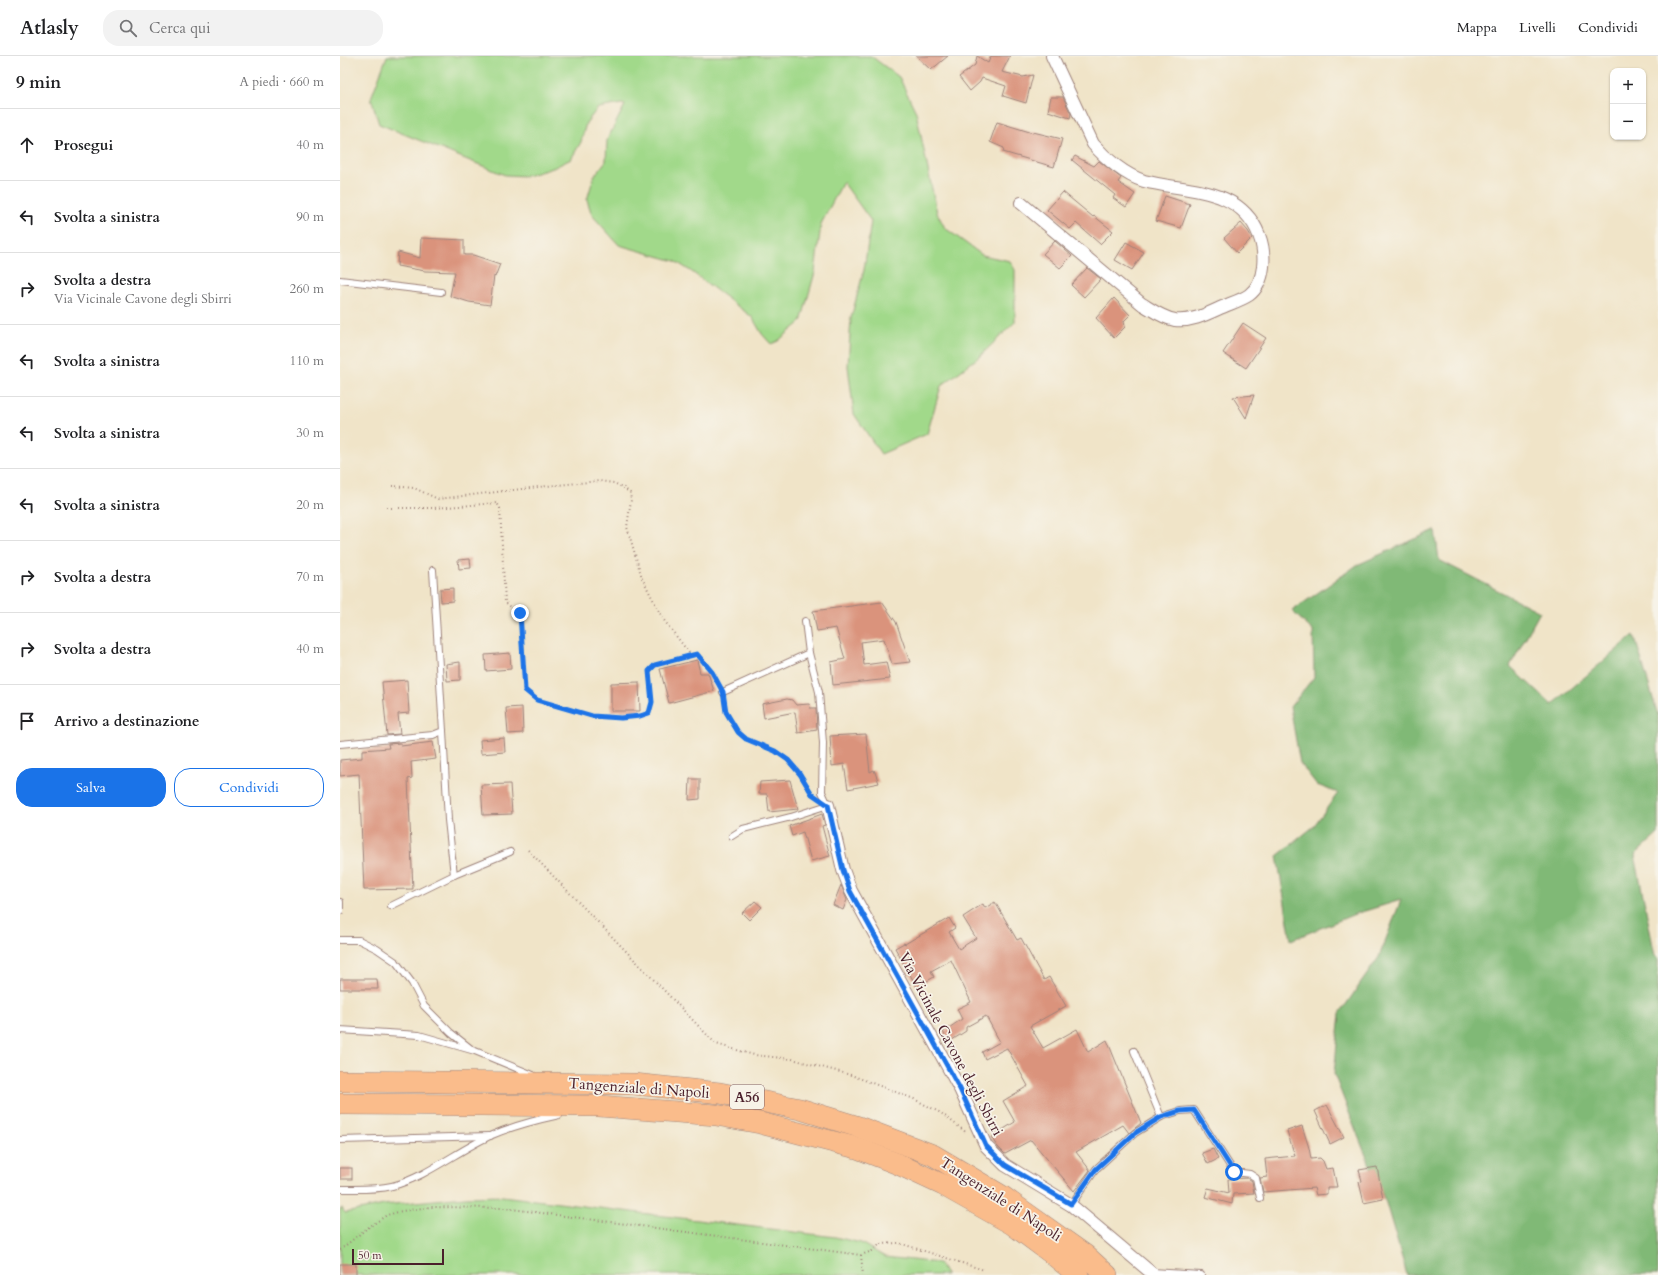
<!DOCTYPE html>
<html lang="it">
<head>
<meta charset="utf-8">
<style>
  :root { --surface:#fff; --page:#f2f2f2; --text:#202124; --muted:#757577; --line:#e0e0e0; --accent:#1a73e8 }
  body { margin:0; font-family:Cardo,serif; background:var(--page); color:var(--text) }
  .controls { position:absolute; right:12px; top:12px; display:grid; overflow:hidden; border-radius:8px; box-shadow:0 1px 3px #0004 }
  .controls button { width:36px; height:36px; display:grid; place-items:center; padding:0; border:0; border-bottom:1px solid var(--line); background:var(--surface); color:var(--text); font:20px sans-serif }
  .scale { position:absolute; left:12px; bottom:10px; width:92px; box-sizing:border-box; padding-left:4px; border:2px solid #4a1f2b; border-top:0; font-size:11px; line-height:14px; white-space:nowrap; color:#4a1f2b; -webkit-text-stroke:3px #f7f3e8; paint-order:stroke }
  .stop { position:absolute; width:12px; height:12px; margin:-9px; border:3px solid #1a73e8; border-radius:50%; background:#fff }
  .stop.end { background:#1a73e8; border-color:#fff; box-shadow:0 1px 4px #0008 }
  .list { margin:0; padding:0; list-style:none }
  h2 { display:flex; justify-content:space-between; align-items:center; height:52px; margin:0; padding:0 16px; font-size:17px }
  h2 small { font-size:13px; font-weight:400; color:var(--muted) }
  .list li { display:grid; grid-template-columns:26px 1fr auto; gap:12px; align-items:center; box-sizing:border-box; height:72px; padding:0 16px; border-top:1px solid var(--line) }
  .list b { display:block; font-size:15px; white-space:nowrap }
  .list p { margin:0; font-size:13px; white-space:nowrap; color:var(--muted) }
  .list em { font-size:13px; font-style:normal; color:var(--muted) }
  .actions { display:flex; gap:8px; padding:12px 16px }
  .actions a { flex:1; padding:9px 0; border:1px solid var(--accent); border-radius:16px; text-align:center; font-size:14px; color:var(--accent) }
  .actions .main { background:var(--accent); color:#fff }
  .icon { flex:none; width:22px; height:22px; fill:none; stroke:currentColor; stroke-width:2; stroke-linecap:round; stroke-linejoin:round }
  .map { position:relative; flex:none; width:1318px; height:1219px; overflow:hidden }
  header { display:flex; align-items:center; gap:24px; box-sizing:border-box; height:56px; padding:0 20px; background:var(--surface); border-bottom:1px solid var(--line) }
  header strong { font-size:19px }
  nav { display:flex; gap:22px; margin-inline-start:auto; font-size:14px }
  .search { width:280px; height:36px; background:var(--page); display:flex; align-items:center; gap:10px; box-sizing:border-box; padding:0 14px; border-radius:16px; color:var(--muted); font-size:15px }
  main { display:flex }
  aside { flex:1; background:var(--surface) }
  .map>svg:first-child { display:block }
</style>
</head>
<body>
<header>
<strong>Atlasly</strong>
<div class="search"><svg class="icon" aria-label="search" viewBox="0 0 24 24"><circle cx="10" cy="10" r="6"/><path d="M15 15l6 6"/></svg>Cerca qui</div>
<nav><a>Mappa</a><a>Livelli</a><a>Condividi</a></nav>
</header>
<main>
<aside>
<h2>9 min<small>A piedi · 660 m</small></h2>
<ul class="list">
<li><svg class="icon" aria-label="ahead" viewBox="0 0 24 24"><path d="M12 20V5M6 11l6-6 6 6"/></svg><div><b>Prosegui</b></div><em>40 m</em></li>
<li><svg class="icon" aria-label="left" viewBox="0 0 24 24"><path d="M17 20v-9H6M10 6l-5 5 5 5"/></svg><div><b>Svolta a sinistra</b></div><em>90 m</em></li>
<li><svg class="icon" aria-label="right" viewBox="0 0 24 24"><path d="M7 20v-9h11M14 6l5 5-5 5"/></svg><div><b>Svolta a destra</b><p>Via Vicinale Cavone degli Sbirri</p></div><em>260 m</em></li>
<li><svg class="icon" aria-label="left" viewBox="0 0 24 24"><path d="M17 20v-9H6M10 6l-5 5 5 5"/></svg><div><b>Svolta a sinistra</b></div><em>110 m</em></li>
<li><svg class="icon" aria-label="left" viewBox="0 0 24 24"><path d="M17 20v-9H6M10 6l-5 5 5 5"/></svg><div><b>Svolta a sinistra</b></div><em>30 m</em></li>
<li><svg class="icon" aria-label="left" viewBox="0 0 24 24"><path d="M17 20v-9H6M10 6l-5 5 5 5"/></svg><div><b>Svolta a sinistra</b></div><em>20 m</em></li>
<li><svg class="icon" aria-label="right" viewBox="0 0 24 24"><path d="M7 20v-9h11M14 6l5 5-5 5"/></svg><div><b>Svolta a destra</b></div><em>70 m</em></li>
<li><svg class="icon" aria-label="right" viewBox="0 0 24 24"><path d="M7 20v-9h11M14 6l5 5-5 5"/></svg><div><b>Svolta a destra</b></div><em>40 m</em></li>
<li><svg class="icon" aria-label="arrive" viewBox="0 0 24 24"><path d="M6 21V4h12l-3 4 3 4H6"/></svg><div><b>Arrivo a destinazione</b></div></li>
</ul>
<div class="actions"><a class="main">Salva</a><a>Condividi</a></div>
</aside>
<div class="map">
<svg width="1318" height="1219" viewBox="0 0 1318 1219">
  <rect width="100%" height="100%" fill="#f7f3e8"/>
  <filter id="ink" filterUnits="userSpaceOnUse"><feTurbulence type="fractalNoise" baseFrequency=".025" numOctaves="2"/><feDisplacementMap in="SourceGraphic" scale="8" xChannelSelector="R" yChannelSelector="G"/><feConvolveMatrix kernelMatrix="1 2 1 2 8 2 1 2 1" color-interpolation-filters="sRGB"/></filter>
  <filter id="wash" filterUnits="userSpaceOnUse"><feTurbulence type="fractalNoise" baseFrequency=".012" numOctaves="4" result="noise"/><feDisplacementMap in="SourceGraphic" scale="16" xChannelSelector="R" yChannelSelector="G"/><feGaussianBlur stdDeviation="0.9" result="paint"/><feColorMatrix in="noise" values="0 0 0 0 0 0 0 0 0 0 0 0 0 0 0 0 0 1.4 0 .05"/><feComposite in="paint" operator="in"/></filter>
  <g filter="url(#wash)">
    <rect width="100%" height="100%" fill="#f0e4c8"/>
    <!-- green -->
    <g fill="#a1d98a" stroke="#767c5a">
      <polygon points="47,0 531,0 559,21 576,56 597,157 605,172 642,199 670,205 675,214 675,266 640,300 601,330 587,378 541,398 514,358 508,310 511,262 524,214 531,165 503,126 481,168 475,216 461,266 438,285 431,288 422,278 412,261 352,216 335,205 279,189 252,159 247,144 254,120 266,105 267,84 285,49 282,48 258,52 246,67 241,86 231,103 213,112 186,120 165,119 39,68 31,42"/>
      <polygon points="162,1140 495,1181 521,1187 545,1201 599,1207 606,1219 0,1219 0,1153 2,1152 5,1157 44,1149 126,1141"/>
    </g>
    <!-- forest -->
    <polygon fill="#80b976" stroke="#656c50" points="1095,474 1099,504 1200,556 1170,610 1212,649 1294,579 1318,659 1318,778 1295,799 1315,900 1318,902 1318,1070 1317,1071 1318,1078 1318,1219 1067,1219 1046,1147 1022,1090 994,1018 1000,957 1039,901 1061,844 1015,858 951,884 937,800 973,771 998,737 977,729 960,707 950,651 974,621 973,575 952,555 1017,509"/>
    <g id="blocks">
      <!-- building -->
      <g fill="#da937b">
        <polygon points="576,0 608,0 591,14"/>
        <polygon points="637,0 648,7 651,0 670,0 662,16 683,21 693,19 686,47 663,40 666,30 642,22 640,26 630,35 619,21 635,9"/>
        <polygon points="711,41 723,41 731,58 730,62 708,55"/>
        <polygon points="657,66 693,77 693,76 722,83 714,111 663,96 664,92 650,86"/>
        <polygon points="735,100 754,110 759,105 781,122 778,126 795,138 786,151 773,142 775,139 732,104"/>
        <polygon points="723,136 753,161 754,160 773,175 760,188 736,167 730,173 707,154"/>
        <polygon points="825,140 850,148 841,172 816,165"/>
        <polygon points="901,167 908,175 912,182 897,197 884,182"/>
        <polygon points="81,182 124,184 124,199 133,199 160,208 155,221 154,220 150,249 129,246 110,240 115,216 85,215 57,210 58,196 80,202"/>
        <polygon points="715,185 732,200 720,212 703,198"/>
        <polygon points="786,186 804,196 792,214 775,204"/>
        <polygon points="747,212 761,223 744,241 731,229"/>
        <polygon points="774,242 790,259 784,265 785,271 774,282 756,262"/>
        <polygon points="903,267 926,282 906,312 883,297"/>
        <polygon points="914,339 906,362 893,341"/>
        <polygon points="130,503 131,512 119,513 118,504"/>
        <polygon points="113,532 113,545 101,546 100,533"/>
        <polygon points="542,546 556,566 570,606 552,608 544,583 521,586 524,609 546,606 550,623 493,629 491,606 505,603 496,572 477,575 473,555"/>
        <polygon points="170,597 171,613 146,615 145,599"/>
        <polygon points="357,604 360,617 368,617 374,635 329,647 320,613"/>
        <polygon points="120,606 120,624 107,625 106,608"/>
        <polygon points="67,624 69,657 58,658 60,678 47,679 42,626"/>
        <polygon points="299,626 300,655 271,655 271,627"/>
        <polygon points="447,643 452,644 456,649 469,648 470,652 476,652 477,674 458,677 455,656 424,662 422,648"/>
        <polygon points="182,651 183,677 168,678 166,652"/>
        <polygon points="526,678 530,716 534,714 539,727 508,733 504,708 492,710 490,680"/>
        <polygon points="164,682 165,696 141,698 140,684"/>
        <polygon points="93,686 96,703 71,706 72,722 68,723 73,833 24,834 19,718 0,720 0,704 22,702 22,694 49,692 48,688 61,687 61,690"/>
        <polygon points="350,723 360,723 360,743 349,744"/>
        <polygon points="450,724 458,753 429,756 427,738 419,738 420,726"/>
        <polygon points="170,728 172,758 143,759 141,729"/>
        <polygon points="482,758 485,769 482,770 490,800 471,805 463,776 452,780 449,770"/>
        <polygon points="501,829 507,844 503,854 493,849"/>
        <polygon points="415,845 422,851 409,864 402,857"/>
        <polygon points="655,846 677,884 681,882 704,924 709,921 726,950 690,970 703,992 737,973 748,996 767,984 801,1067 789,1077 783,1069 736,1096 750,1114 734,1135 691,1084 665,1098 657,1090 651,1081 675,1066 663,1045 688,1030 667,992 645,1003 642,996 660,986 646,960 626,971 626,975 609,986 603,976 622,963 617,953 631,946 611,904 591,915 594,921 577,931 555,892 564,887 565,888 609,862 615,872 609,876 619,893 636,882 623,861 643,848 645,852"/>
        <polygon points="0,923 37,923 38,933 0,933"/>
        <polygon points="987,1049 1004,1081 990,1088 975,1055"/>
        <polygon points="962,1070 969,1092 971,1103 980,1102 983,1105 986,1113 993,1112 997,1131 987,1131 987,1138 976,1139 974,1132 923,1136 920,1122 927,1121 925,1103 955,1100 947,1075"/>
        <polygon points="873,1093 878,1103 868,1108 862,1097"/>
        <polygon points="1037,1111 1043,1143 1024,1147 1019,1126 1022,1125 1019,1114"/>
        <rect x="0" y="1112" width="12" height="11"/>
        <polygon points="908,1122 912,1125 914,1137 893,1138 892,1148 865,1141 868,1132 889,1137 888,1123"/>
        <rect x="0" y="1208" width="16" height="11"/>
      </g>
    </g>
  </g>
  <g filter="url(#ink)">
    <use href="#blocks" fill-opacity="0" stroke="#9d827a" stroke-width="1"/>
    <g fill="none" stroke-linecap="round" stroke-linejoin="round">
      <!-- service casing -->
      <g stroke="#9d827a" stroke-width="8">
        <g id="service">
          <polyline points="0,224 101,236"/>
          <polyline points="383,636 469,597"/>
          <polyline points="103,675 108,764 114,819"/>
          <polyline points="0,688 93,679 103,675 93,514"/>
          <polyline points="392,780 403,773 451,761 488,749 482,736 483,687 479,636 469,597 465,565"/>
          <polyline points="0,846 0,855"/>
          <polyline points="51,850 114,819 170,796"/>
          <polyline points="0,884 19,884 37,893 56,906 72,927 84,950 111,977 130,992"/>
          <polyline points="0,974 79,979 135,995 193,1019"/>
          <polyline points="794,995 821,1061"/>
          <polyline points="0,1084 150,1080"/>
          <path d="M0 1133C17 1133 35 1134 52 1130 85 1122 120 1093 152 1079 173 1070 196 1064 219 1059"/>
          <polyline points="731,1149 756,1113 795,1077 821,1061 840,1055 854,1054 894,1116 910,1118 916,1122 920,1142"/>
          <polyline points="812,1216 861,1219"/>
        </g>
      </g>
      <!-- minor casing -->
      <g stroke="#9d827a" stroke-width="14">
        <g id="minor">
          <path d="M681 147 802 248C812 254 823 262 835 264 850 266 865 259 878 253 888 248 900 245 909 239 926 226 926 197 919 179 900 130 846 136 804 125 785 119 766 103 753 88L712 0"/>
          <polyline points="488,749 503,814 511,835 620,1033 646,1090 665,1109 731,1149 814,1219"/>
        </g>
      </g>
      <!-- motorway casing -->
      <g stroke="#9d827a" stroke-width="22">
        <g id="motorway">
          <polyline points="0,1025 294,1028 380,1037 460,1053 519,1071 593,1099 662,1140 745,1199 767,1219"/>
          <polyline points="0,1048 259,1050 376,1059 420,1067 517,1092 558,1108 603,1129 672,1168 711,1197 738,1219"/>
        </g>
      </g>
      <!-- path -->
      <g stroke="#9d827a" stroke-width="2" stroke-dasharray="1 3" stroke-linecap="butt">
        <polyline points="52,430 74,432 98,443 207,430 259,425 274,427 284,432 290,437 291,444 287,471 302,522 323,563 350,598 357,598 372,616 379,629"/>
        <polyline points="47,452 94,452 157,447 160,452 165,546 172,552 180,557 185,634 197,644 253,660 281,662 300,660 309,657 312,646 309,615 315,609 354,599"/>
        <polyline points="384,644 386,656 398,676 406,683 435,695 448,704 460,718 474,740"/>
        <polyline points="188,794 376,988 414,999 452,1003 511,1019 574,1043 601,1057 627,1077"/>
        <polyline points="0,1194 26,1173 47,1159 62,1155 90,1151 164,1152 521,1199 532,1195 540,1188 559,1187 644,1214"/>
        <polyline points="521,1199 523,1219"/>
      </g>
      <!-- service -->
      <use href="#service" stroke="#fff" stroke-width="6"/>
      <!-- minor -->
      <use href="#minor" stroke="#fff" stroke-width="12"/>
      <!-- motorway -->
      <use href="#motorway" stroke="#fabc8b" stroke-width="21"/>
    </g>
  </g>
  <g fill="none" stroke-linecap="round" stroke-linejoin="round" filter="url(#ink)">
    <!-- route -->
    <polyline stroke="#1a73e8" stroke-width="5" points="180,557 185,634 197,644 252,660 281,662 300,660 309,657 312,646 309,615 315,609 357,598 372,616 383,636 386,656 398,676 406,683 435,695 448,704 460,718 472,738 488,749 503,814 510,835 620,1033 646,1090 665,1109 731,1148 756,1113 795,1077 821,1061 840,1055 854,1054 894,1116"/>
  </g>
  <g text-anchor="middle" stroke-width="3.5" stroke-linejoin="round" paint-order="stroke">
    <!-- shield labels -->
    <rect fill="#f7f3e8" stroke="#7e5f64" stroke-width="1" x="390" y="1029" width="34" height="24" rx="3"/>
    <g font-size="14" font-weight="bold" fill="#4a1f2b">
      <text x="407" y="1046">A56</text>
    </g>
    <!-- street labels -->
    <g font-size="15" fill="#4a1f2b" stroke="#f7f3e8">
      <text transform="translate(611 988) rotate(62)" y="5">Via Vicinale Cavone degli Sbirri</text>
      <text transform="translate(299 1032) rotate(4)" y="5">Tangenziale di Napoli</text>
      <text transform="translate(661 1143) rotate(33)" y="5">Tangenziale di Napoli</text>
    </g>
  </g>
</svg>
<div class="controls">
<button>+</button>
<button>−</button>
</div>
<div class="scale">50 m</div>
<div class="stop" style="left:894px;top:1116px"></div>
<div class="stop end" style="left:180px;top:557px"></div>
</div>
</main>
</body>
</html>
